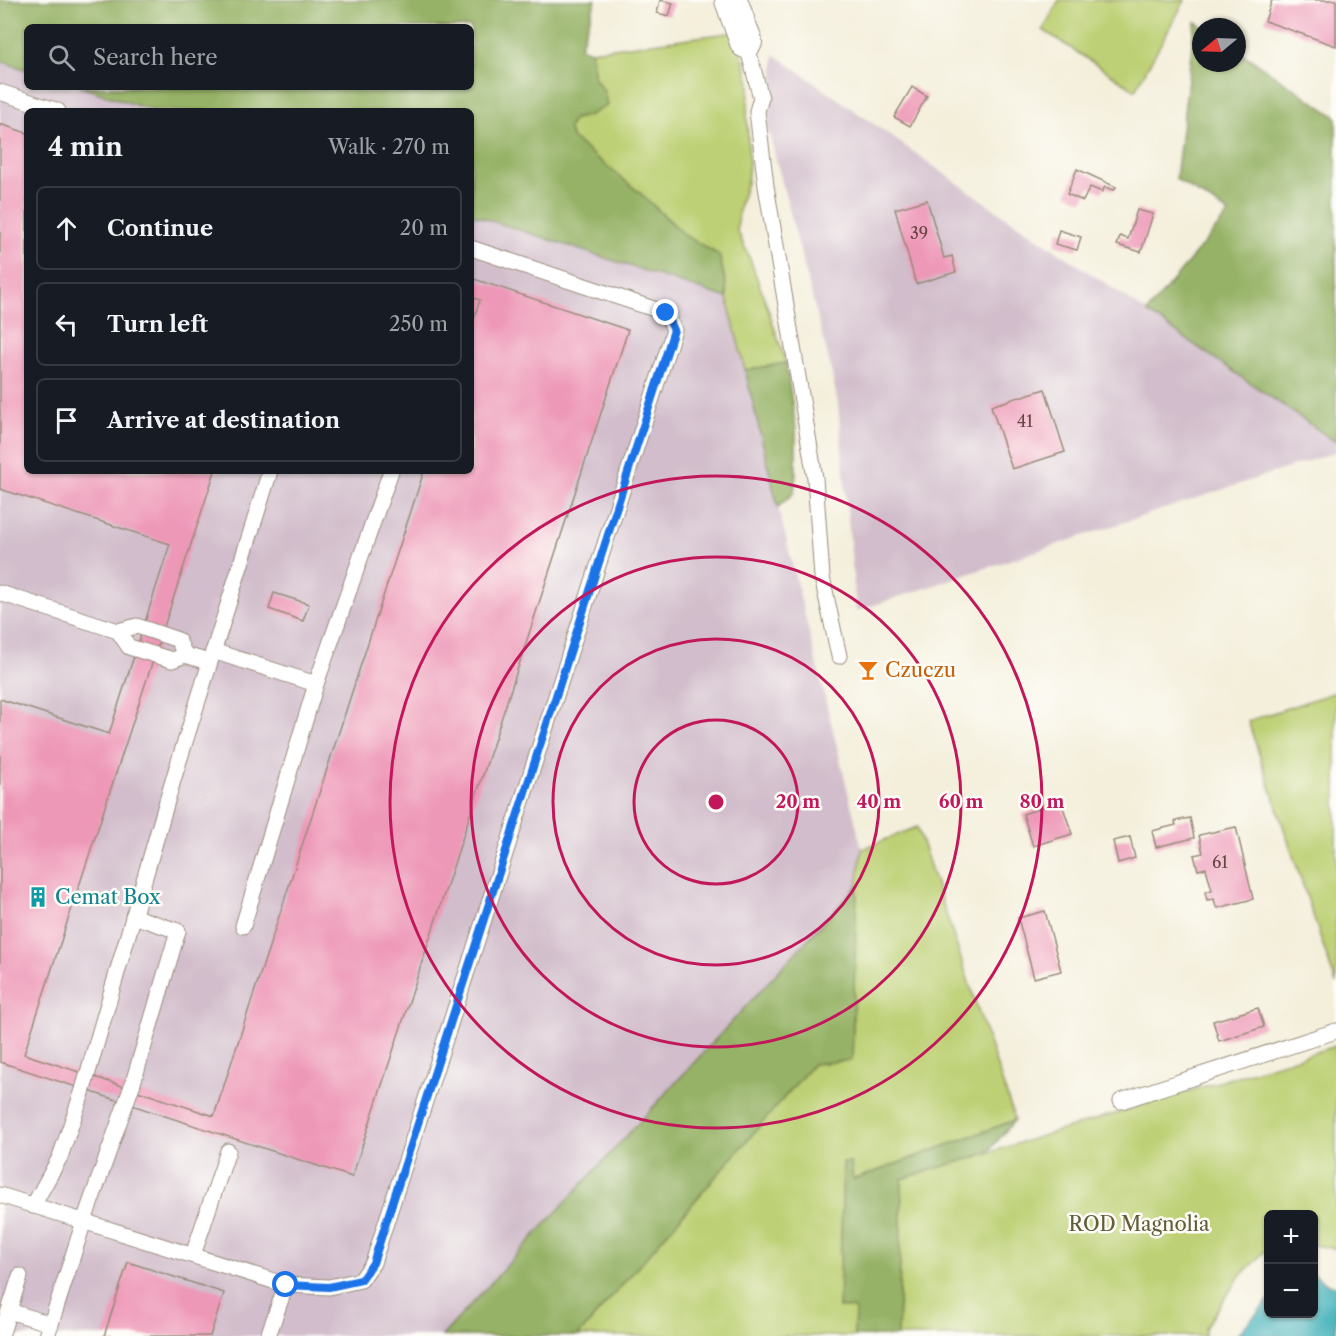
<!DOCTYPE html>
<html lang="en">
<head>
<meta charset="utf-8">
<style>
  :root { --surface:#171b24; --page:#20242c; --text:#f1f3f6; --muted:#9ea1a6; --line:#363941 }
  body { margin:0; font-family:"Libre Caslon Text",serif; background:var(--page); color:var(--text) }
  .controls { position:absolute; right:18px; bottom:18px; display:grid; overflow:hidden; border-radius:9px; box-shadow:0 2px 4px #0004 }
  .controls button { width:54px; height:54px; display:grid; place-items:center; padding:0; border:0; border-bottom:2px solid var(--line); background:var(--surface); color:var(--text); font:30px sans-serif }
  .compass { position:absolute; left:1192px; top:18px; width:54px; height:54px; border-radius:50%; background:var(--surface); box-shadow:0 2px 4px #0004; rotate:251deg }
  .stop { position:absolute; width:18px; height:18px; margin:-14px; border:4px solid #1a73e8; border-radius:50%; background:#fff }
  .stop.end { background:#1a73e8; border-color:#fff; box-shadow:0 2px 6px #0008 }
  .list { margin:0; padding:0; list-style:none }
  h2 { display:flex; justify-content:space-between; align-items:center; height:78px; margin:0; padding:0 24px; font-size:26px }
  h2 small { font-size:20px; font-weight:400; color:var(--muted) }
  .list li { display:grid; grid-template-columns:39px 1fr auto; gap:18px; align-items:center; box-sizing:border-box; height:84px; margin:0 12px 12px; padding:0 12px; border:2px solid var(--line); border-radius:9px }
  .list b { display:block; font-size:22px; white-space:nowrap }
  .list em { font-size:20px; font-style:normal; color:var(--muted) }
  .icon { flex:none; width:33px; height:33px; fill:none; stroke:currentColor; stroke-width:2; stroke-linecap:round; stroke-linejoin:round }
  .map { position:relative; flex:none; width:1336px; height:1336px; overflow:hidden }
  .search { position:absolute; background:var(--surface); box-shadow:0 2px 4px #0004; left:24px; top:24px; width:450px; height:66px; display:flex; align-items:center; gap:15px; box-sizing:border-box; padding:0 21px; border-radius:9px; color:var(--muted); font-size:22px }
  .panel { position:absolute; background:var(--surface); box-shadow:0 2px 4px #0004; left:24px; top:108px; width:450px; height:366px; border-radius:9px }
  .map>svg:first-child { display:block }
</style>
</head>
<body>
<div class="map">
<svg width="1336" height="1336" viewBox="0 0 1336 1336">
  <rect width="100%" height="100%" fill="#fdfcf7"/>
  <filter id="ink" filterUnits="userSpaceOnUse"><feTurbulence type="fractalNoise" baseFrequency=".0167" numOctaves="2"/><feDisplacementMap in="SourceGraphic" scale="12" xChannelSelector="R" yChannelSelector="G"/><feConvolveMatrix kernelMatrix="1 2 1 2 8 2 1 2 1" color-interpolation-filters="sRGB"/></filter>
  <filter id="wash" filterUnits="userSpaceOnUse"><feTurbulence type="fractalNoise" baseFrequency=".008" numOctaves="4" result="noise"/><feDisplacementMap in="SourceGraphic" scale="24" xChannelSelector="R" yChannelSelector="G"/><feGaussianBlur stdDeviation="1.35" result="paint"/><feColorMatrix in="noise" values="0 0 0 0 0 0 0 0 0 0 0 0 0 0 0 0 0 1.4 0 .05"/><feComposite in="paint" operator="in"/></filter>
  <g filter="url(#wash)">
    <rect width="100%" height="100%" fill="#f4efdb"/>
    <!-- industrial -->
    <g fill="#d1bdcb">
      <polygon points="774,54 1003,215 1096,277 1336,442 1336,452 856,611 838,404 830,365 767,125 774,85"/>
      <polygon points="0,61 27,70 27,87 81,87 154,111 27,111 27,471 471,471 471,214 727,298 862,849 857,886 442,1336 0,1336"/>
    </g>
    <!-- green -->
    <g fill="#bdd074" stroke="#7c7d49" stroke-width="1.5">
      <polygon points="1059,0 1185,0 1135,90 1043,30"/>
      <polygon points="736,32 750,83 747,114 749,164 747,182 739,208 737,230 750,259 766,303 786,363 745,370 727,298 726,285 719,255 686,236 640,193 572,138 568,128 574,119 588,116 604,91 595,79 591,51"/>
      <polygon points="1336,692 1336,984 1248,721"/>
      <polygon points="917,827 1015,1120 852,1180 839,1307 855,1309 854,1336 578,1336 813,1064 852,1060 857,886 862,849"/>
      <polygon points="1336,1046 1336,1249 1314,1245 1314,1214 1268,1214 1268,1248 1240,1276 1205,1328 1205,1336 898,1336 902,1179"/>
    </g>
    <!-- forest -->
    <g fill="#96b266" stroke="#686e42" stroke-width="1.5">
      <polygon points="0,0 596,0 580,47 591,51 595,79 604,91 607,105 588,116 574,119 568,128 572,138 640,193 686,236 719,255 726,285 727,298 471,214 471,111 154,111 81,87 471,87 471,27 27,27 27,70 0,61"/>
      <polygon points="1195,21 1203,27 1201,27 1201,63 1237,63 1237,50 1336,117 1336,442 1147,312 1229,213 1176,179"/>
      <polygon points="786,363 796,429 796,473 794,493 778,507 745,370"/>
      <polygon points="857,886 852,1060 813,1064 578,1336 442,1336"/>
      <polygon points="1015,1120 987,1153 902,1179 898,1336 854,1336 855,1309 839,1307 843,1163 851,1163 853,1180"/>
    </g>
    <!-- water -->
    <polygon fill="#40b0b9" stroke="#3e6d6c" stroke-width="1.5" points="1314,1274 1325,1283 1336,1286 1336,1336 1236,1336 1268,1301 1268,1314 1314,1314"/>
    <g id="blocks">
      <!-- building -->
      <g fill="#ee98b7">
        <polygon points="660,0 673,3 669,16 657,13"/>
        <polygon points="1272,0 1336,0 1336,46 1265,21"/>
        <polygon points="912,87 927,96 910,126 894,117"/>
        <polygon points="0,124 27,133 27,471 215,471 24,1054 214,1116 424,471 471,471 471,327 480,300 471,297 471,278 628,330 352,1177 0,1062 0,699 109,734 170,544 0,489"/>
        <polygon points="1077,169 1116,187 1114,190 1105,187 1102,192 1090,187 1083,201 1067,194"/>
        <polygon points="927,200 944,258 952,256 956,272 916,284 895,209"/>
        <polygon points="1137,210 1153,214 1141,252 1117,245 1120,236 1128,239"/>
        <polygon points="1059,230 1081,237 1077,250 1055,244"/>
        <polygon points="1045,389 1065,452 1012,469 991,406"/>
        <polygon points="274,593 309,604 303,621 269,609"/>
        <polygon points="1061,801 1072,834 1033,846 1023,814"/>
        <polygon points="1190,818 1194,838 1156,847 1152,831 1176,825 1175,821"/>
        <polygon points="1236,827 1253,899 1218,908 1216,907 1214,899 1207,900 1205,892 1212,890 1206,868 1198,870 1194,855 1203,853 1199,835"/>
        <polygon points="1130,837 1135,858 1118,863 1113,841"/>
        <polygon points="1045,911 1061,971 1034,978 1018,918"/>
        <polygon points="1258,1008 1264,1027 1219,1041 1213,1021"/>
        <polygon points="128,1262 224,1293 210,1336 104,1336"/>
      </g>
    </g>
  </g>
  <g filter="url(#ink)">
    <use href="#blocks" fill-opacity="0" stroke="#988c7c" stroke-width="1.5"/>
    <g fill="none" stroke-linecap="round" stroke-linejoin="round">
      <!-- service casing -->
      <g stroke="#988c7c" stroke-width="17">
        <g id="service">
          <polyline points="746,42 761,98 757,111 766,186 815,478 822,577 839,656"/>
          <polyline points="0,92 58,111"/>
          <polyline points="0,593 118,631 137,626 178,640 185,655"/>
          <polyline points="118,631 129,647 172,660 185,655 209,662"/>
          <polyline points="213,651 316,684"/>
          <polyline points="243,926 316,684 391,471"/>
          <polyline points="1121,1101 1336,1031"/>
          <polyline points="0,1195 286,1285 329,1287 361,1280 373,1263 674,330 666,313 471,248"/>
          <polyline points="33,1206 60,1157 82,1093 174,777 270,471"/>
          <polyline points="193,1255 228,1151"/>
          <polyline points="9,1311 51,1324"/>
          <polyline points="1,1336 20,1276"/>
          <polyline points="47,1336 84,1221 133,1083 178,931 133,916"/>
          <polyline points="268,1336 286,1285"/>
        </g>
      </g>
      <!-- minor casing -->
      <g stroke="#988c7c" stroke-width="34">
        <polyline id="minor" points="731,0 746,42"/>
      </g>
      <!-- service -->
      <use href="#service" stroke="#fff" stroke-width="15"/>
      <!-- minor -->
      <use href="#minor" stroke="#fff" stroke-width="32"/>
    </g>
  </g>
  <g fill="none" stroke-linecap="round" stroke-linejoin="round" filter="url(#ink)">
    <!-- route -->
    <polyline stroke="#1a73e8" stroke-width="8" points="286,1285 329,1287 361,1280 373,1263 674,330 666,313"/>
  </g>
  <!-- distance rings -->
  <g fill="none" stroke="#c2185b" stroke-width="3">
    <circle cx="716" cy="802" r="82"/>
    <circle cx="716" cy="802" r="163"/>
    <circle cx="716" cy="802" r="245"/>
    <circle cx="716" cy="802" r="326"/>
  </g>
  <!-- icons -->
  <defs>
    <g id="bar-bare" transform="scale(1.62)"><path d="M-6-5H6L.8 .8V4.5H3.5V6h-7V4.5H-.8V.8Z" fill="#e8710a" stroke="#fdfcf7" stroke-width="2.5" paint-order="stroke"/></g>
    <g id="building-bare" transform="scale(1.62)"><path d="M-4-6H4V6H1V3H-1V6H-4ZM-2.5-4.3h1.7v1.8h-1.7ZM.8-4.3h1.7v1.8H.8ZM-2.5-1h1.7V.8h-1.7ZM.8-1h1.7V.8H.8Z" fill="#0f9aa8" stroke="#fdfcf7" stroke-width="2.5" paint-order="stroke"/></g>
  </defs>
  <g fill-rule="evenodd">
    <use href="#bar-bare" x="868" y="670"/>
    <use href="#building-bare" x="38" y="897"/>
  </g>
  <g text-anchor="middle" stroke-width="5" stroke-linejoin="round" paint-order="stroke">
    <!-- number labels -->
    <g font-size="16" fill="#684644">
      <text x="919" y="239">39</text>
      <text x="1025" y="427">41</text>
      <text x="1220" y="868">61</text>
    </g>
    <!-- food labels -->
    <g font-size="20" fill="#c56008" stroke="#fdfcf7" text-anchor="start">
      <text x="885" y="677">Czuczu</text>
    </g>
    <!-- culture labels -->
    <g font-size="20" fill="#0d838f" stroke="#fdfcf7" text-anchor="start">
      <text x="55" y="904">Cemat Box</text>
    </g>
    <!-- park labels -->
    <g font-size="20" fill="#625c38" stroke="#fdfcf7">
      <text x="1139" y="1231">ROD Magnolia</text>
    </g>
  </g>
  <circle cx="716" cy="802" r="9" fill="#c2185b" stroke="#fdfcf7" stroke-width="3"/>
  <g font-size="18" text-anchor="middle" font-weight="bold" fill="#c2185b" stroke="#fdfcf7" stroke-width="5" stroke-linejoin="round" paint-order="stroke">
    <text x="798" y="808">20 m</text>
    <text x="879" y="808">40 m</text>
    <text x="961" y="808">60 m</text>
    <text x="1042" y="808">80 m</text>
  </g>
</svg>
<div class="controls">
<button>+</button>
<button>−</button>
</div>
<svg class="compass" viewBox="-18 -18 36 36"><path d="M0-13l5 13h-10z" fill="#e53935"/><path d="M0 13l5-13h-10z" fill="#9ea1a6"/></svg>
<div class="stop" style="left:286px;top:1285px"></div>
<div class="stop end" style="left:666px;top:313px"></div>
<div class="search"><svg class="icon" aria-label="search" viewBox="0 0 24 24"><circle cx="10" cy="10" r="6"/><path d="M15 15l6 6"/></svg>Search here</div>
<section class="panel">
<h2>4 min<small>Walk · 270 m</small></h2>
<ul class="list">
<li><svg class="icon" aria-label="ahead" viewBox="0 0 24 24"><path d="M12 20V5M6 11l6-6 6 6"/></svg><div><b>Continue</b></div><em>20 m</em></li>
<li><svg class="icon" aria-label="left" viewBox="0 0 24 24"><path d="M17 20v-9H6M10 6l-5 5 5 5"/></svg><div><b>Turn left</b></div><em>250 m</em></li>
<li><svg class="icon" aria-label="arrive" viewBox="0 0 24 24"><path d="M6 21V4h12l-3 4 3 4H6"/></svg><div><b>Arrive at destination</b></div></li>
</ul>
</section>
</div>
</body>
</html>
